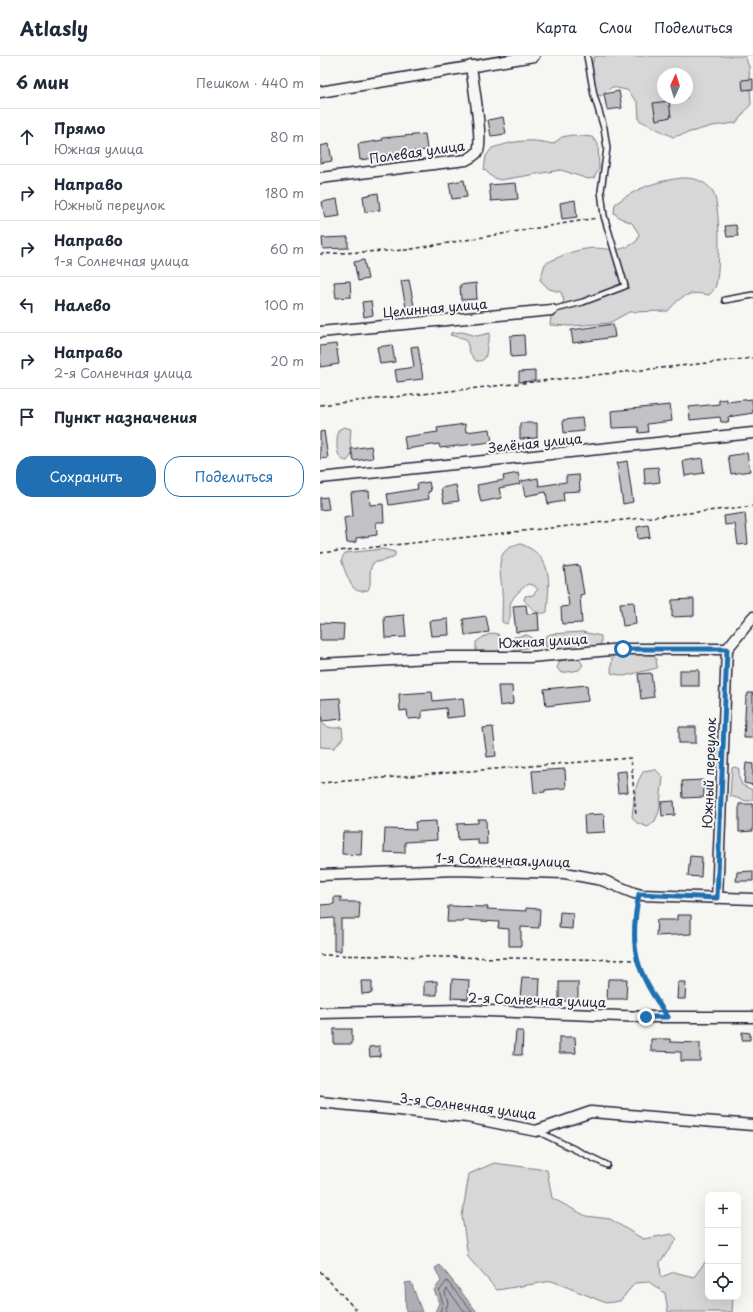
<!DOCTYPE html>
<html lang="ru">
<head>
<meta charset="utf-8">
<style>
  :root { --surface:#fff; --page:#f2f2f3; --text:#1f2937; --muted:#747a83; --line:#e0e1e3; --accent:#1f6fb2 }
  body { margin:0; font-family:"Playpen Sans",sans-serif; background:var(--page); color:var(--text) }
  .controls { position:absolute; right:12px; bottom:12px; display:grid; overflow:hidden; border-radius:8px; box-shadow:0 4px 16px #0002 }
  .controls button { width:36px; height:36px; display:grid; place-items:center; padding:0; border:0; border-bottom:1px solid var(--line); background:var(--surface); color:var(--text); font:20px sans-serif }
  .compass { position:absolute; left:337px; top:12px; width:36px; height:36px; border-radius:50%; background:var(--surface); box-shadow:0 4px 16px #0002; rotate:4deg }
  .stop { position:absolute; width:12px; height:12px; margin:-9px; border:3px solid #1f6fb2; border-radius:50%; background:#fff }
  .stop.end { background:#1f6fb2; border-color:#fff; box-shadow:0 1px 4px #0008 }
  .list { margin:0; padding:0; list-style:none }
  h2 { display:flex; justify-content:space-between; align-items:center; height:52px; margin:0; padding:0 16px; font-size:17px }
  h2 small { font-size:13px; font-weight:400; color:var(--muted) }
  .list li { display:grid; grid-template-columns:26px 1fr auto; gap:12px; align-items:center; box-sizing:border-box; height:56px; padding:0 16px; border-top:1px solid var(--line) }
  .list b { display:block; font-size:15px; white-space:nowrap }
  .list p { margin:0; font-size:13px; white-space:nowrap; color:var(--muted) }
  .list em { font-size:13px; font-style:normal; color:var(--muted) }
  .actions { display:flex; gap:8px; padding:12px 16px }
  .actions a { flex:1; padding:9px 0; border:1px solid var(--accent); border-radius:16px; text-align:center; font-size:14px; color:var(--accent) }
  .actions .main { background:var(--accent); color:#fff }
  .icon { flex:none; width:22px; height:22px; fill:none; stroke:currentColor; stroke-width:2; stroke-linecap:round; stroke-linejoin:round }
  .map { position:relative; flex:none; width:433px; height:1256px; overflow:hidden }
  header { display:flex; align-items:center; gap:24px; box-sizing:border-box; height:56px; padding:0 20px; background:var(--surface); border-bottom:1px solid var(--line) }
  header strong { font-size:19px }
  nav { display:flex; gap:22px; margin-inline-start:auto; font-size:14px }
  main { display:flex }
  aside { flex:1; background:var(--surface) }
  .map>svg:first-child { display:block }
</style>
</head>
<body>
<header>
<strong>Atlasly</strong>
<nav><a>Карта</a><a>Слои</a><a>Поделиться</a></nav>
</header>
<main>
<aside>
<h2>6 мин<small>Пешком · 440 m</small></h2>
<ul class="list">
<li><svg class="icon" aria-label="ahead" viewBox="0 0 24 24"><path d="M12 20V5M6 11l6-6 6 6"/></svg><div><b>Прямо</b><p>Южная улица</p></div><em>80 m</em></li>
<li><svg class="icon" aria-label="right" viewBox="0 0 24 24"><path d="M7 20v-9h11M14 6l5 5-5 5"/></svg><div><b>Направо</b><p>Южный переулок</p></div><em>180 m</em></li>
<li><svg class="icon" aria-label="right" viewBox="0 0 24 24"><path d="M7 20v-9h11M14 6l5 5-5 5"/></svg><div><b>Направо</b><p>1-я Солнечная улица</p></div><em>60 m</em></li>
<li><svg class="icon" aria-label="left" viewBox="0 0 24 24"><path d="M17 20v-9H6M10 6l-5 5 5 5"/></svg><div><b>Налево</b></div><em>100 m</em></li>
<li><svg class="icon" aria-label="right" viewBox="0 0 24 24"><path d="M7 20v-9h11M14 6l5 5-5 5"/></svg><div><b>Направо</b><p>2-я Солнечная улица</p></div><em>20 m</em></li>
<li><svg class="icon" aria-label="arrive" viewBox="0 0 24 24"><path d="M6 21V4h12l-3 4 3 4H6"/></svg><div><b>Пункт назначения</b></div></li>
</ul>
<div class="actions"><a class="main">Сохранить</a><a>Поделиться</a></div>
</aside>
<div class="map">
<svg width="433" height="1256" viewBox="0 0 433 1256">
  <rect width="100%" height="100%" fill="#f6f6f2"/>
  <filter id="ink" filterUnits="userSpaceOnUse"><feTurbulence type="fractalNoise" baseFrequency=".025" numOctaves="2"/><feDisplacementMap in="SourceGraphic" scale="8" xChannelSelector="R" yChannelSelector="G"/><feConvolveMatrix kernelMatrix="1 2 1 2 8 2 1 2 1" color-interpolation-filters="sRGB"/></filter>
  <g filter="url(#ink)">
    <!-- green -->
    <g fill="#d7d7d7" stroke="#7c7c89" fill-rule="evenodd">
      <path d="M278 0H425L429 11 431 48 416 67 392 70 353 81 319 64 318 47 307 34 292 31 281 40 277 39 272 10 274 1ZM343 18H367V42H343Z"/>
      <path d="M252 79 272 81 278 88 279 113 274 122 268 123 241 114 180 124 172 121 164 113 166 100 172 92C195 85 209 82 233 88L242 81Z"/>
      <path d="M362 122C375 122 383 124 392 134 401 145 400 214 396 229 395 233 392 236 389 239 368 235 362 239 348 255L309 256 289 267 251 270 230 269 231 260 244 245 241 236 229 233 220 224 225 208C238 201 251 195 266 193 287 189 295 201 317 185L319 178 312 167 300 162 294 157 295 148C317 132 335 125 362 122Z"/>
      <path d="M142 276 157 280 170 277C170 282 167 286 167 291 166 298 167 306 156 305L150 297 146 283 130 279 131 277Z"/>
      <path d="M24 371 31 373 30 385 32 399 27 405C14 404 17 384 18 374Z"/>
      <path d="M201 488C235 501 229 528 227 556 217 561 210 550 204 544L205 540 213 539 218 533 213 529 208 528C202 532 190 543 190 550 190 559 192 559 187 568L182 566C182 556 183 546 182 535 181 515 172 493 201 488Z"/>
      <path d="M63 493 75 496V499L73 502 53 507C47 518 53 525 48 534 43 535 40 536 36 534 30 531 24 512 22 506 21 503 23 500 25 497Z"/>
      <path d="M262 576 281 580V588C266 596 242 594 226 591L225 581 230 578Z"/>
      <polygon points="173,577 178,578 181,584 179,597 156,596 156,586 163,581"/>
      <polygon points="207,579 211,581 212,586 207,592 194,593 191,585 194,581"/>
      <polygon points="300,596 333,599 336,602 337,612 304,620 291,617 292,601"/>
      <polygon points="252,603 259,603 263,609 259,614 241,617 237,612 240,605"/>
      <path d="M0 663 1 667C8 672 14 673 22 671L23 682 14 692 0 691Z"/>
      <polygon points="415,711 419,713 419,722 422,729 433,734 433,744 427,745 410,740 412,712"/>
      <path d="M335 713 343 721 339 756 335 765 328 771 317 767 312 761C314 745 314 728 324 715Z"/>
      <polygon points="174,1107 227,1114 232,1142 266,1160 290,1163 323,1183 352,1178 357,1183 340,1206 341,1221 354,1216 374,1221 388,1202 388,1241 413,1241 412,1256 348,1256 345,1237 329,1226 315,1227 300,1245 286,1247 232,1225 177,1234 148,1201 142,1160 149,1118"/>
    </g>
    <!-- water -->
    <g fill="#adadb3" stroke="#757583">
      <polygon points="120,1209 157,1256 115,1256 119,1247 114,1234 121,1225 115,1212"/>
      <polygon points="91,1226 102,1256 86,1256 85,1227"/>
    </g>
    <g fill="none" stroke-linecap="round" stroke-linejoin="round">
      <!-- shore -->
      <g stroke="#5a5a6b" stroke-width="1">
        <polyline points="120,1256 123,1247 119,1235 127,1225 152,1256"/>
        <polyline points="125,1256 128,1247 125,1236 127,1233 145,1256"/>
      </g>
    </g>
    <!-- building -->
    <g fill="#c2c2c4" stroke="#22223b">
      <polygon points="433,23 433,33 423,34 422,24"/>
      <polygon points="299,35 302,52 287,54 284,38"/>
      <polygon points="349,45 351,61 336,64 333,47"/>
      <polygon points="183,61 186,78 171,80 168,64"/>
      <polygon points="105,78 107,94 55,100 55,102 40,104 38,88 63,84 62,82"/>
      <polygon points="9,88 12,105 0,107 0,90"/>
      <polygon points="144,124 147,141 132,143 129,127"/>
      <polygon points="196,127 198,143 171,145 169,129"/>
      <polygon points="58,137 60,154 45,156 43,140"/>
      <polygon points="17,143 20,160 5,162 2,146"/>
      <polygon points="255,144 257,161 242,163 240,147"/>
      <polygon points="416,169 418,180 407,181 405,170"/>
      <polygon points="28,181 28,192 3,193 2,182"/>
      <polygon points="44,204 48,223 38,225 34,206"/>
      <polygon points="89,224 95,255 87,257 81,225"/>
      <polygon points="30,225 31,241 16,242 14,226"/>
      <polygon points="156,227 157,243 141,244 140,229"/>
      <polygon points="51,245 53,259 44,261 42,246"/>
      <polygon points="293,268 295,281 253,287 251,274"/>
      <polygon points="204,279 205,300 191,301 190,280"/>
      <polygon points="16,288 19,308 0,311 0,290"/>
      <polygon points="72,289 75,306 60,308 57,291"/>
      <polygon points="98,290 103,323 77,326 75,314 94,311 91,291"/>
      <polygon points="215,315 215,325 199,326 199,316"/>
      <polygon points="407,343 407,346 432,343 433,357 408,361 409,366 401,366 400,361 370,364 369,351 399,348 399,344"/>
      <polygon points="350,349 352,365 327,368 328,376 319,377 318,371 292,372 291,355"/>
      <polygon points="262,362 264,375 244,377 243,364"/>
      <polygon points="200,367 217,367 217,382 200,383"/>
      <polygon points="145,368 146,376 170,373 172,386 120,392 119,388 86,393 84,381 118,376 117,372"/>
      <polygon points="4,375 8,402 0,403 0,376"/>
      <polygon points="51,390 53,402 34,405 31,393"/>
      <polygon points="427,397 430,415 411,418 408,400"/>
      <polygon points="382,402 384,417 365,420 363,405"/>
      <polygon points="307,405 313,446 303,448 297,407"/>
      <polygon points="338,411 340,426 325,428 324,412"/>
      <polygon points="198,417 200,428 179,432 181,442 161,446 157,429 184,424 183,420"/>
      <polygon points="259,419 260,435 243,436 244,445 228,448 226,436 205,440 202,425 218,422 219,430 246,426 246,420"/>
      <polygon points="109,426 111,435 108,436 109,443 69,449 67,438 98,433 97,428"/>
      <polygon points="136,429 139,445 124,447 121,432"/>
      <polygon points="49,435 50,449 63,448 64,466 56,466 57,479 36,482 36,486 27,487 24,462 33,460 31,437"/>
      <polygon points="7,441 9,453 0,454 0,442"/>
      <polygon points="425,457 428,488 418,489 415,468 405,469 404,460"/>
      <polygon points="328,469 330,481 318,483 317,471"/>
      <polygon points="259,509 264,538 260,539 262,567 242,568 241,551 249,550 244,511"/>
      <polygon points="374,543 374,560 352,561 352,544"/>
      <polygon points="314,546 316,568 303,570 300,547"/>
      <polygon points="206,549 207,558 218,557 219,574 196,576 193,550"/>
      <polygon points="84,559 86,581 65,582 64,561"/>
      <polygon points="166,560 169,576 145,579 143,563"/>
      <polygon points="128,563 129,579 111,580 109,565"/>
      <polygon points="0,567 24,568 23,584 0,584"/>
      <rect x="360" y="614" width="19" height="16"/>
      <polygon points="331,617 334,641 321,643 318,618"/>
      <polygon points="267,629 268,645 226,650 224,633"/>
      <polygon points="178,630 192,630 193,648 180,650"/>
      <polygon points="112,636 113,645 143,642 145,660 127,662 126,652 102,655 102,662 88,663 87,654 80,655 79,638"/>
      <polygon points="428,637 433,637 433,682 424,682 426,641 427,641"/>
      <polygon points="20,642 22,663 2,665 0,643"/>
      <polygon points="173,671 176,700 167,701 163,672"/>
      <rect x="359" y="671" width="17" height="16"/>
      <polygon points="426,707 433,708 433,729 424,727"/>
      <polygon points="245,713 246,732 225,734 225,736 214,737 212,715"/>
      <polygon points="306,715 308,736 298,737 296,716"/>
      <polygon points="383,724 384,741 363,742 362,725"/>
      <polygon points="354,745 355,759 342,760 341,746"/>
      <polygon points="419,748 433,748 433,775 419,776"/>
      <polygon points="284,758 285,776 265,777 264,759"/>
      <polygon points="158,763 166,763 167,788 158,788 158,783 138,784 137,768 158,767"/>
      <polygon points="116,765 117,784 85,786 85,797 64,796 65,773 96,774 95,766"/>
      <polygon points="23,776 42,776 41,799 22,798"/>
      <polygon points="370,800 382,801 381,821 368,820"/>
      <polygon points="433,815 433,825 416,825 417,816"/>
      <polygon points="14,841 21,841 21,846 40,846 39,863 21,863 21,895 14,895 14,862 0,863 0,849 14,848"/>
      <polygon points="128,850 168,851 167,853 206,855 206,852 220,853 219,872 201,871 201,890 189,890 189,873 178,872 179,866 144,864 143,866 127,866"/>
      <polygon points="240,856 253,857 252,873 239,872"/>
      <polygon points="357,859 371,859 371,878 336,880 337,864 357,864"/>
      <polygon points="202,921 220,922 219,943 200,942"/>
      <polygon points="132,923 149,924 148,943 131,942"/>
      <polygon points="288,923 307,923 306,943 287,943"/>
      <polygon points="41,925 52,925 52,937 42,938"/>
      <polygon points="117,925 117,939 104,939 104,926"/>
      <rect x="239" y="926" width="19" height="19"/>
      <polygon points="358,926 366,926 365,943 357,943"/>
      <rect x="14" y="973" width="18" height="15"/>
      <polygon points="196,975 203,975 202,999 194,999"/>
      <polygon points="422,976 430,977 430,984 422,984"/>
      <polygon points="239,981 255,981 256,997 239,997"/>
      <polygon points="331,983 350,983 350,986 380,987 380,1005 361,1005 361,996 331,995"/>
      <polygon points="60,990 60,1000 50,1001 49,991"/>
    </g>
    <g fill="none" stroke-linecap="round" stroke-linejoin="round">
      <!-- lane casing -->
      <g stroke="#22223b" stroke-width="8">
        <g id="lane">
          <polyline points="405,244 433,239"/>
          <polyline points="232,254 263,246 305,230 284,160 281,135 287,92 284,72 274,39 267,0"/>
          <polyline points="217,1075 287,1109"/>
        </g>
      </g>
      <!-- street casing -->
      <g stroke="#22223b" stroke-width="13">
        <g id="street">
          <polyline points="0,36 214,0"/>
          <path d="M0 122 146 104C151 101 155 100 158 95 163 82 153 27 151 10"/>
          <polyline points="0,276 232,254"/>
          <polyline points="0,422 433,377"/>
          <polyline points="0,608 127,601 210,601 303,593 407,593 433,561"/>
          <polyline points="0,819 136,814 245,817 282,824 314,837 322,839 433,843"/>
          <polyline points="397,842 407,593"/>
          <polyline points="0,957 141,954 326,961 433,961"/>
          <polyline points="0,1046 147,1061 216,1075 271,1056 433,1069"/>
        </g>
      </g>
      <!-- path -->
      <g stroke="#22223b" stroke-width="1.5" stroke-dasharray="4 3" stroke-linecap="butt">
        <polyline points="0,198 86,194 277,162"/>
        <polyline points="0,349 433,302"/>
        <polyline points="0,497 433,450"/>
        <polyline points="0,727 311,702 316,760"/>
        <path d="M317 848C309 889 317 918 341 951"/>
        <polyline points="0,899 317,904"/>
        <polyline points="0,1215 38,1256"/>
      </g>
      <!-- lane -->
      <use href="#lane" stroke="#f6f6f2" stroke-width="5"/>
      <!-- street -->
      <use href="#street" stroke="#f6f6f2" stroke-width="10"/>
    </g>
  </g>
  <g fill="none" stroke-linecap="round" stroke-linejoin="round" filter="url(#ink)">
    <!-- route -->
    <path stroke="#1f6fb2" stroke-width="5" d="M303 593H407L397 842 319 838C308 893 316 916 348 961H326"/>
  </g>
  <g text-anchor="middle" stroke-width="4" stroke-linejoin="round" paint-order="stroke">
    <!-- street labels -->
    <g font-size="13" fill="#22223b" stroke="#f6f6f2">
      <text transform="translate(97 96) rotate(-8)" y="5">Полевая улица</text>
      <text transform="translate(115 252) rotate(-5)" y="5">Целинная улица</text>
      <text transform="translate(215 387) rotate(-6)" y="5">Зелёная улица</text>
      <text transform="translate(223 585) rotate(-3)" y="5">Южная улица</text>
      <text transform="translate(389 717) rotate(-88)" y="5">Южный переулок</text>
      <text transform="translate(183 804) rotate(2)" y="5">1-я Солнечная улица</text>
      <text transform="translate(217 944) rotate(2)" y="5">2-я Солнечная улица</text>
      <text transform="translate(148 1050) rotate(7)" y="5">3-я Солнечная улица</text>
    </g>
  </g>
</svg>
<div class="controls">
<button>+</button>
<button>−</button>
<button><svg class="icon" aria-label="locate" viewBox="0 0 24 24"><circle cx="12" cy="12" r="6"/><path d="M12 2v4M12 18v4M2 12h4M18 12h4"/></svg></button>
</div>
<svg class="compass" viewBox="-18 -18 36 36"><path d="M0-13l5 13h-10z" fill="#e53935"/><path d="M0 13l5-13h-10z" fill="#747a83"/></svg>
<div class="stop" style="left:303px;top:593px"></div>
<div class="stop end" style="left:326px;top:961px"></div>
</div>
</main>
</body>
</html>
